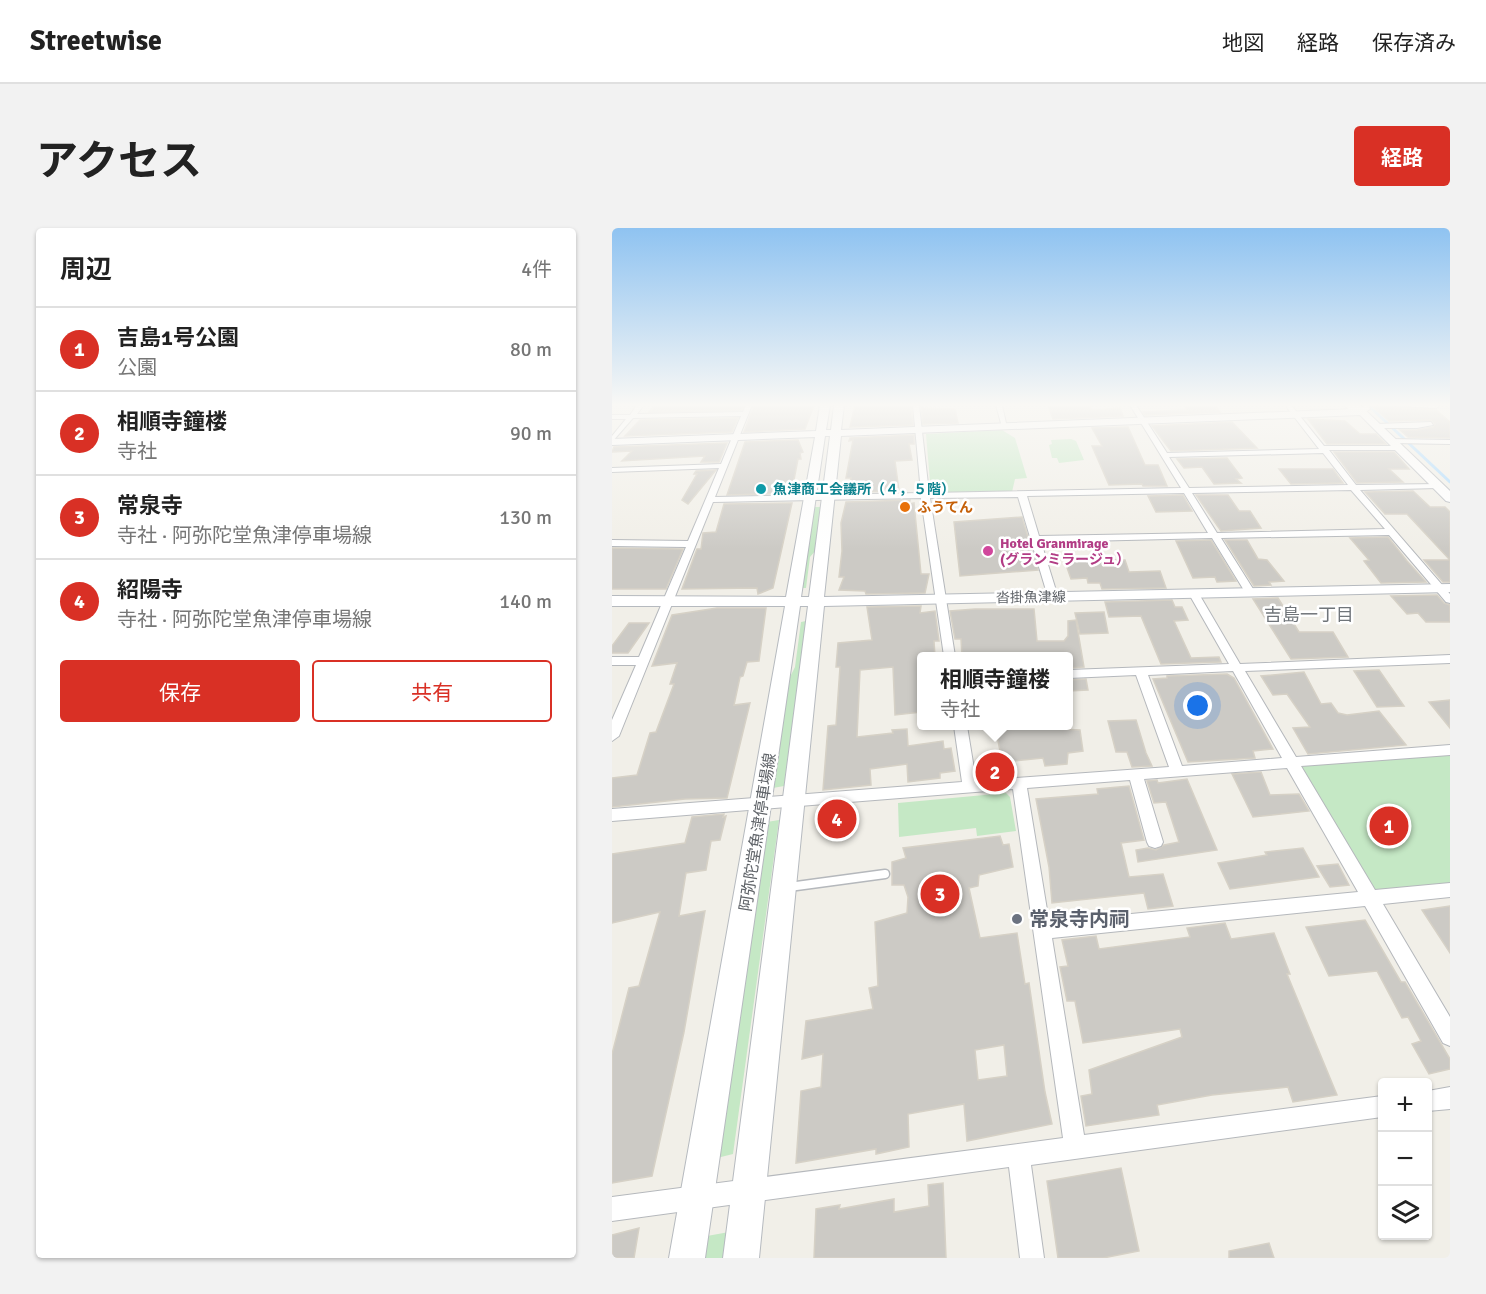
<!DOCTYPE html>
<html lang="ja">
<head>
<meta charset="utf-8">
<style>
  :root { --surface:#fff; --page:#f2f2f2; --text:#222; --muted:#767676; --line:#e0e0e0; --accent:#d93025 }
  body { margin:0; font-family:Signika,"Noto Sans JP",sans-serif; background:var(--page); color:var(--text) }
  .controls { position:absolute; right:18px; bottom:18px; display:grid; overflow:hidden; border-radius:6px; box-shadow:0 2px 4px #0004 }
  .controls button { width:54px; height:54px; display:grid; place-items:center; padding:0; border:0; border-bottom:2px solid var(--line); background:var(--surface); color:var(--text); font:30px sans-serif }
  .you { position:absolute; left:586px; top:478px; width:21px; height:21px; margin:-15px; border:4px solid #fff; border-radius:50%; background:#1a73e8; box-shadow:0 0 0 9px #1a73e833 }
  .badge { display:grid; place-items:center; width:39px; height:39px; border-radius:50%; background:var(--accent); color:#fff; font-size:20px; font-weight:700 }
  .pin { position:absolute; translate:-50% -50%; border:3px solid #fff; box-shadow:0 2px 6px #0006 }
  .popup { position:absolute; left:305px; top:424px; width:156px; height:78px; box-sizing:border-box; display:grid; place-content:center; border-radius:6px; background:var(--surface); filter:drop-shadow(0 2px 4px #0005); font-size:20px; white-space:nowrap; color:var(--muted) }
  .popup b { font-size:22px; color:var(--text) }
  .popup::after { content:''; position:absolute; left:50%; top:100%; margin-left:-12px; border:12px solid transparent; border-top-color:var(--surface) }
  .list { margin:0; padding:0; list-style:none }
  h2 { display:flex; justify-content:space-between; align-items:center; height:78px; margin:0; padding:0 24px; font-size:26px }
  h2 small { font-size:20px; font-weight:400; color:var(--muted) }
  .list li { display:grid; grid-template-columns:39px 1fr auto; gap:18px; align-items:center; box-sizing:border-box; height:84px; padding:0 24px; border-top:2px solid var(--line) }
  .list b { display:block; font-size:22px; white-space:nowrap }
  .list p { margin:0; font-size:20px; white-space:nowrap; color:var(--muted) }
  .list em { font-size:20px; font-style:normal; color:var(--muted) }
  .actions { display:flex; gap:12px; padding:18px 24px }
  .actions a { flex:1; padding:14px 0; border:2px solid var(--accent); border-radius:6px; text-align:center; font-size:21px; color:var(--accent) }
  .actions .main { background:var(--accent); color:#fff }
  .icon { flex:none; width:33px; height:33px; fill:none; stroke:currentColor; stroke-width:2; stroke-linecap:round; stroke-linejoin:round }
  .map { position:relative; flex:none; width:838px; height:1030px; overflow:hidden; border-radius:6px }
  header { display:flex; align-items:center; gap:36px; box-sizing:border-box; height:84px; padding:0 30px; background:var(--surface); border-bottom:2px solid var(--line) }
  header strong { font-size:28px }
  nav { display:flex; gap:33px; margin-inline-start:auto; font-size:21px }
  .intro { display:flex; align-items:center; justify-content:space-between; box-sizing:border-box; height:144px; padding:0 36px }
  h1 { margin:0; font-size:42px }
  .button { padding:15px 27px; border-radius:6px; background:var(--accent); color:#fff; font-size:21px; font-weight:700 }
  main { display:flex; gap:36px; padding:0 36px }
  aside { flex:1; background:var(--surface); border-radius:6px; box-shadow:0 2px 4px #0004 }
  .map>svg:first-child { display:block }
</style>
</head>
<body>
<header>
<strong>Streetwise</strong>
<nav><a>地図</a><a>経路</a><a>保存済み</a></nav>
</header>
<div class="intro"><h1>アクセス</h1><a class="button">経路</a></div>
<main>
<aside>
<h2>周辺<small>4件</small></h2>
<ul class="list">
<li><span class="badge">1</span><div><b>吉島1号公園</b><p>公園</p></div><em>80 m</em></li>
<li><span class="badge">2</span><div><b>相順寺鐘楼</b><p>寺社</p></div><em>90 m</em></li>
<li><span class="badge">3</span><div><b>常泉寺</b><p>寺社 · 阿弥陀堂魚津停車場線</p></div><em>130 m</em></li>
<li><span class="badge">4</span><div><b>紹陽寺</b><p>寺社 · 阿弥陀堂魚津停車場線</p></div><em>140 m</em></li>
</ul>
<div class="actions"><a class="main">保存</a><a>共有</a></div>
</aside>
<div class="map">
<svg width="838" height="1030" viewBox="0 0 838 1030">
  <rect width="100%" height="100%" fill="#f1efe8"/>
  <!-- green -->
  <g fill="#c5e8c5">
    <polygon points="390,202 403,210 415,250 403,251 400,264 319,266 314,206"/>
    <polygon points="459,211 464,213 472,232 447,235 445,230 440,230 437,217 440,216 439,212"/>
    <polygon points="202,279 209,279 204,322 198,329 194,360 189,360"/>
    <polygon points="194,393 172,558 161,560 175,455 183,439 189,394"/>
    <polygon points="838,522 838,662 758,670 679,534"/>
    <polygon points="394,565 398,569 404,603 365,608 364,600 287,609 286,575"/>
    <polygon points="167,592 121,926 105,930 155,594"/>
    <polygon points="117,1004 114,1030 92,1030 95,1008"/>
  </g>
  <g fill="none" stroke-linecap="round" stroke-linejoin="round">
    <!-- stream -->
    <polyline stroke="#aadaff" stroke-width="3" points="756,177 838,254"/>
  </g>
  <!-- building -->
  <g fill="#cccac5" stroke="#d6d1c6" stroke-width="1.5" fill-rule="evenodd">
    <polygon points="43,177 98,177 97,179 131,177 130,182 37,184"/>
    <polygon points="142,177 202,177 193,201 132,204"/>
    <polygon points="243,177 299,177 301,197 238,199"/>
    <polygon points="309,177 311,180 343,181 346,195 311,196"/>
    <polygon points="436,177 476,177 480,182 508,180 511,188 441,191"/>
    <polygon points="572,177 602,177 608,184 533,187 531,184 575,182"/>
    <polygon points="760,178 824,182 838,194 838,210 796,209 788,202 805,202 821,199 823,196 819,192 777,193"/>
    <polygon points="126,190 120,204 13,208 28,192"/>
    <polygon points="696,191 733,193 748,206 764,206 774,216 715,216"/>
    <polygon points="620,194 645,220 559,223 540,198"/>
    <polygon points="516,199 533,237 546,237 555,258 531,258 530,256 497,257 480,218 490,218 480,200"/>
    <polygon points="302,207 302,216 297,216 300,232 283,233 287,263 236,264 239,250 234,250 241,212 237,213 238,210"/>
    <polygon points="186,212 191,224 188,225 189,231 186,231 180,262 183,262 182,265 115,267 133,214"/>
    <polygon points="115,215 107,234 89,234 93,228 10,233 20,223 0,224 2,219"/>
    <polygon points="722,224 782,224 797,241 777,241 791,254 745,255"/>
    <polygon points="615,230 630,250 624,251 629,255 602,256 590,239 572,240 565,231"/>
    <polygon points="667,241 721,241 731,255 679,256"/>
    <polygon points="104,242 76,276 70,272 85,246 82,246 84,243"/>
    <polygon points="801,263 818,279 833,279 838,284 838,354 831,354 812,332 838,332 795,286 773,286 753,264"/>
    <polygon points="571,267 580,283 544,284 536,268"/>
    <polygon points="584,267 616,267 627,283 638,283 649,300 609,303"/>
    <polygon points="298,272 297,276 302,275 309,346 317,346 313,365 254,366 253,363 227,362 232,349 227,349 230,323 229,295 234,274"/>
    <polygon points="180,275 161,360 146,366 145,360 70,361 85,321 89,321 91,305 104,304 112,276"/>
    <polygon points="410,289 426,342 348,348 342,294"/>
    <polygon points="776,309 795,333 814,354 769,355 752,333 757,332 738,310"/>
    <polygon points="599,312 624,353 605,354 603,349 581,350 564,313"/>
    <polygon points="613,312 635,312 646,331 655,332 672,353 657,354 659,357 642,358"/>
    <polygon points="0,320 71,321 54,361 0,361"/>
    <polygon points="478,332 513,332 517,344 548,343 554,360 490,361 488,355 476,355 475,350 459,351 453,334"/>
    <polygon points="825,367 832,375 838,377 838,394 814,394 806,385 795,386 779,368"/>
    <polygon points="666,370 687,404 721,404 736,429 679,431 641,371"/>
    <polygon points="560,372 563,379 570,379 576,392 562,393 579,430 607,429 609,434 549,436 529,388 497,389 493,374"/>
    <polygon points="309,378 308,385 323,383 327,413 322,413 323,429 309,429 309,484 283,487 281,439 248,442 245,509 281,505 280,502 295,501 296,518 331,513 332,521 339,520 343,543 328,545 328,550 296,554 295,536 258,541 259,557 211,562 216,498 224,497 228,439 224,439 226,415 260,412 255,379"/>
    <polygon points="105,380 154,380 147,433 135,434 131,448 128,449 122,477 138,475 115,570 73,571 0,579 0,550 25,547 38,505 44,504 62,456 58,456 65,435 40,438 60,387"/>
    <polygon points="363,381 422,381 425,413 452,413 456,408 456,393 464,392 472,439 456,440 456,429 350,429 349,411 343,411 338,383"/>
    <polygon points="492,384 496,405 468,406 463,385"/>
    <polygon points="17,395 37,395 16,425 0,425 0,418"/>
    <polygon points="767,442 792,478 765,479 742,443"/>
    <polygon points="692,444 709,476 719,475 726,485 735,487 767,483 794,517 696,526 681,500 698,499 675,466 661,467 649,448"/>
    <polygon points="615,446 622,450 661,521 641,523 643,530 576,534 541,451 555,450 555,448"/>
    <polygon points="474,451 476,462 456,463 456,452"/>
    <polygon points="838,472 838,500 817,474"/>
    <polygon points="524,492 534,525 540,538 520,539 515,524 504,524 496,493"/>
    <polygon points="448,498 449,501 468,502 471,523 456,525 455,536 433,538 431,530 390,534 384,502"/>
    <polygon points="649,544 658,567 687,566 697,583 641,589 620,546"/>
    <polygon points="575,551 605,622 526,634 524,622 536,620 544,622 552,617 567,614 554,574 542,575 535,553 545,552 546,555"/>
    <polygon points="517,558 532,612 509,615 517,649 551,646 561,678 536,681 532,665 440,675 437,639 424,571 486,566 485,561"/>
    <polygon points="238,576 237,599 210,602 213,578"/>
    <polygon points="112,586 111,589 114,588 108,612 99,613 94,642 74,645 67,688 93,683 72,804 40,948 0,955 0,826 17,760 27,758 48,684 0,695 0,626 73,615 80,589"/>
    <path d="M388 608 391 617 397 616 401 639 367 647 366 658 357 660 368 710 405 705 413 756 417 755 433 864 440 896 355 913 352 876 296 886 297 919 264 926V921L184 935 189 863 209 859 211 826 190 831 194 793 261 781 257 760 266 758 263 694 295 685 296 669 292 657H280V634L294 630 291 620ZM392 817 395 848 366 852 363 822Z"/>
    <polygon points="691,620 707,649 618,661 606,635 655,627 653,624"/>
    <polygon points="726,636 737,657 718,659 705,638"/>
    <polygon points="838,678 838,725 810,682"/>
    <polygon points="753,692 789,754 793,754 838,831 838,841 817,846 800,816 809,813 796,789 790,790 765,743 717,748 694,699"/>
    <polygon points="613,695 619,711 662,705 678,746 675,746 725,867 681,874 676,859 600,867 545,877 547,887 474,898 469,868 480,866 477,842 570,809 568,801 471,815 463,773 455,773 448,739 456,738 450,712 484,708 487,721 578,709 575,700"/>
    <polygon points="509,940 527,1023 491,1030 446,1030 435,953"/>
    <polygon points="331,955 334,1030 202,1030 204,981 228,977 227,981 282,971 282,984 317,978 316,957"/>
    <polygon points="27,1000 22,1030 0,1030 0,1007"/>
    <polygon points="657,1015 662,1030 617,1030 617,1023"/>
  </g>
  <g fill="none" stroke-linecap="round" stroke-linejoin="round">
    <!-- lane casing -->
    <g stroke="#b5b8bc" stroke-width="11">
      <polyline id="lane" points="177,659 273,646"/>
    </g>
    <!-- street casing -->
    <g stroke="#b5b8bc" stroke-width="2">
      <g id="street">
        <path d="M25 177H32L25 186 131 184 134 177H140L103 269 309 265 301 177H307L317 265 569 260 518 177H524L555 225 707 221 673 177H679L712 218H790L791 220 787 222H717L744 257 829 256 830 258 826 260 748 262 838 366V375L834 374 777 307 609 310 643 364 638 367 633 364 600 310 429 314 446 369 441 372 436 369 406 269 318 270 343 428H332L309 270 101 274 7 508 0 513V492L24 437H0V429H27L74 319 0 318V312L76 313 107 240 0 244V240L109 236 129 188 21 190 0 214V208L14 191H0V187H18ZM711 225 736 257 577 260 557 229ZM739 262 773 301 605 305 580 265ZM572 265 596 305 427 308 415 268Z"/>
        <polygon points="384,177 390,177 395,200 390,199"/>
        <polygon points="732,177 739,177 746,184 741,185"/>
        <polygon points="750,177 756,177 758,181 752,185 748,185 751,180"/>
        <polygon points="764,177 827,177 827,178 824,180"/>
        <polygon points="819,194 821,197 805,200 765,200 762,198 765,196"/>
        <polygon points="777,211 838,212 838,216 780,215 777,215"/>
        <path d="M582 363 587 366 628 436 838 427V435L633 443 684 529 838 517V527L689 538 763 662 838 655V669L771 676 838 789V818L831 815 753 678 440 710 472 907 770 868V889L419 937 432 1030H408L397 939 0 993V969L451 910 401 561 0 593V581L350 554 342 498H355L364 553 557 539 524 447 457 450V442L617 436 577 366ZM621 443 670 530 570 538 536 447ZM675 540 746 664 437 694 415 560 518 552 535 614 537 618 543 620 549 618 551 614 532 551Z"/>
        <polygon points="838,859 838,881 816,883 816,863"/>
      </g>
    </g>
    <!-- secondary casing -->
    <g stroke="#b6babf" stroke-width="2">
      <path id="secondary" d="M208 177H218L214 202H219L222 177H232L229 202 742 181 739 177H748L838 263V274L834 273 748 187 229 208 212 369 838 356V364L212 378 147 1030H111L196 378H188L93 1030H57L173 378H0V368L174 369 203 209 0 217V211L204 203ZM213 208H218L197 369H189Z"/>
    </g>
    <!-- lane -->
    <use href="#lane" stroke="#fff" stroke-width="8"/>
    <!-- street -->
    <use href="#street" fill="#fff" fill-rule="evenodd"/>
    <!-- secondary -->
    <use href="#secondary" fill="#fff" fill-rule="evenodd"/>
  </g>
  <!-- sky -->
  <linearGradient id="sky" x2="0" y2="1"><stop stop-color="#8fc3f1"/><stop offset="0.55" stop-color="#f9f8f5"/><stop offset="1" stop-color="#f9f8f5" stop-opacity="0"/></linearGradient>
  <rect width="838" height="321" fill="url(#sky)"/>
  <!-- markers -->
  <circle fill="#0f9aa8" stroke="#fff" stroke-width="2" cx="149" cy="261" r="6"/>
  <circle fill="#e8710a" stroke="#fff" stroke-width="2" cx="293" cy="279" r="6"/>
  <circle fill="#d1479c" stroke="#fff" stroke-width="2" cx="376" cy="323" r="6"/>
  <circle fill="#6b7280" stroke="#fff" stroke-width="2" cx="405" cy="691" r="6"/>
  <g text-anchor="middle" stroke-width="5" stroke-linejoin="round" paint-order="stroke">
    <!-- far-culture labels -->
    <g font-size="14" font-weight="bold" fill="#0d838f" stroke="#fff" text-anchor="start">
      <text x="161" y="266">魚津商工会議所（４，５階）</text>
    </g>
    <!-- far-food labels -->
    <g font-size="14" font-weight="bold" fill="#c56008" stroke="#fff" text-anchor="start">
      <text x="305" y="284">ふうてん</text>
    </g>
    <!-- far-hotel labels -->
    <g font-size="14" font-weight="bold" fill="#b23c85" stroke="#fff" text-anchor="start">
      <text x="388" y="320">Hotel Granmirage<tspan x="388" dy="16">(グランミラージュ）</tspan></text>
    </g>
    <!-- far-street labels -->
    <g font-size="14" fill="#5f6368" stroke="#fff">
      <text transform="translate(419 369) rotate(-1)" y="5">沓掛魚津線</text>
    </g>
    <!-- street labels -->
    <g font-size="16" fill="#5f6368" stroke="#fff">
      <text transform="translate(145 604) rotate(-81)" y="6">阿弥陀堂魚津停車場線</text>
    </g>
    <!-- neighbourhood labels -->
    <g font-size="18" fill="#70757a" stroke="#fff">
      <text x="697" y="393">吉島一丁目</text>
    </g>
    <!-- near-worship labels -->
    <g font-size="20" font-weight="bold" fill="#5b616d" stroke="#fff" text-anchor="start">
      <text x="417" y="698">常泉寺内祠</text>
    </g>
  </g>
</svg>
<div class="controls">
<button>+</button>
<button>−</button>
<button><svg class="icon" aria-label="layers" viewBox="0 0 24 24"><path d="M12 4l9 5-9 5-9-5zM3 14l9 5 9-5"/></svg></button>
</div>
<div class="you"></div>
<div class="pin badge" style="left:777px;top:598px">1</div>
<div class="pin badge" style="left:383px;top:544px">2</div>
<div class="popup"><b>相順寺鐘楼</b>寺社</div>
<div class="pin badge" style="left:328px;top:666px">3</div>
<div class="pin badge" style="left:225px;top:591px">4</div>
</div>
</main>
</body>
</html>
